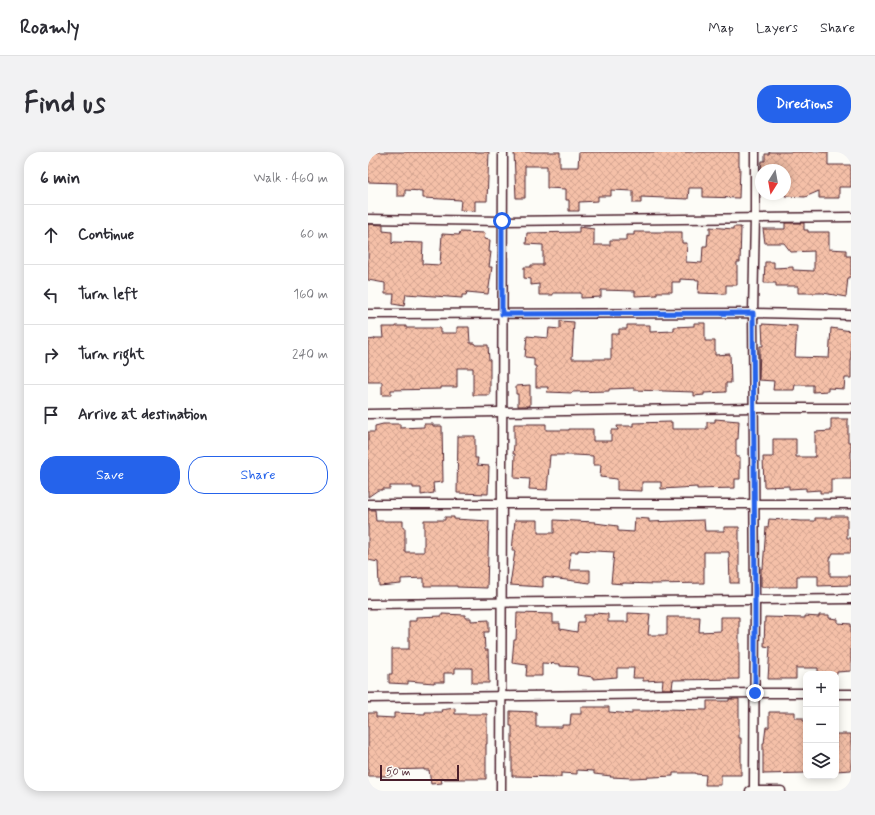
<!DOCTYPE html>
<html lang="en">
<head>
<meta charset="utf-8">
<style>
  :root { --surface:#fff; --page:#f2f2f3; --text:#2b2b33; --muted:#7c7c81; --line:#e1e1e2; --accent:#2563eb }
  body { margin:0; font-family:Mynerve,sans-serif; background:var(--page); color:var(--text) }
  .controls { position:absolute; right:12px; bottom:12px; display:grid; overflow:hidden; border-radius:8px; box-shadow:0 2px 10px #0003 }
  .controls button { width:36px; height:36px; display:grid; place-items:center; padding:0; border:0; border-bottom:1px solid var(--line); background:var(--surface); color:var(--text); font:20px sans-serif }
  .compass { position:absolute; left:387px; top:12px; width:36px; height:36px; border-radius:50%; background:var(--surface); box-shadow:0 2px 10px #0003; rotate:191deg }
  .scale { position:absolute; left:12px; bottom:10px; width:79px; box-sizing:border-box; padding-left:4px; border:2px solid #4a1f2b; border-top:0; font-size:11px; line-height:14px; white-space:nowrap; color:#4a1f2b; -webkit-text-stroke:3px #fdfcf7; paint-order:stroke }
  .stop { position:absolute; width:12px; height:12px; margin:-9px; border:3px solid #2563eb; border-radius:50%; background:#fff }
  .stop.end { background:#2563eb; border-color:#fff; box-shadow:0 1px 4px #0008 }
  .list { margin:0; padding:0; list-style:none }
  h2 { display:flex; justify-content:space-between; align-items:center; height:52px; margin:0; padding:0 16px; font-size:17px }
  h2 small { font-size:13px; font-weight:400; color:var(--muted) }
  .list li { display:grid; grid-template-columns:26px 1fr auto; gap:12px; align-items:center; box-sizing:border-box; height:60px; padding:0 16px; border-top:1px solid var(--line) }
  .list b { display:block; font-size:15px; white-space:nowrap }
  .list em { font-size:13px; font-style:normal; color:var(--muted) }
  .actions { display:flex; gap:8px; padding:12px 16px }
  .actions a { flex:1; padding:9px 0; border:1px solid var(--accent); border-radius:16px; text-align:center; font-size:14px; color:var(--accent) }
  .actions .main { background:var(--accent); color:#fff }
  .icon { flex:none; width:22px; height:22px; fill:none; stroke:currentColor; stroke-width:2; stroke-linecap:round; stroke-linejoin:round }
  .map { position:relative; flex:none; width:483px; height:639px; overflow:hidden; border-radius:16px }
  header { display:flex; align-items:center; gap:24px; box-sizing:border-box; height:56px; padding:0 20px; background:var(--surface); border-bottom:1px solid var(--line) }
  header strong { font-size:19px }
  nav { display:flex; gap:22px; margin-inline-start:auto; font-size:14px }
  .intro { display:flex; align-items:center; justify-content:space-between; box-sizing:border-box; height:96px; padding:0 24px }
  h1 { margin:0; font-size:28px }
  .button { padding:10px 18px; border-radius:16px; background:var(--accent); color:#fff; font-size:14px; font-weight:700 }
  main { display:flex; gap:24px; padding:0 24px }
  aside { flex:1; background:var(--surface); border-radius:16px; box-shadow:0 2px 10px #0003 }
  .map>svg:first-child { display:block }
</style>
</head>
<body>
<header>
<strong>Roamly</strong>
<nav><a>Map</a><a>Layers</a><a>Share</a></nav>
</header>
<div class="intro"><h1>Find us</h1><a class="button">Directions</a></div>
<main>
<aside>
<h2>6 min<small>Walk · 460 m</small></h2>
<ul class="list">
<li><svg class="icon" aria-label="ahead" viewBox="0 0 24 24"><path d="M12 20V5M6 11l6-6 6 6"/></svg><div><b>Continue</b></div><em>60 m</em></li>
<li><svg class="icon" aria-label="left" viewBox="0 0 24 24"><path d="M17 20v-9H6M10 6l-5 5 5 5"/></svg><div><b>Turn left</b></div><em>160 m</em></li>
<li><svg class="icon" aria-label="right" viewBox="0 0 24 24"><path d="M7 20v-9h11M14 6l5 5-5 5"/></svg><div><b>Turn right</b></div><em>240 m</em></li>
<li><svg class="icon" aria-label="arrive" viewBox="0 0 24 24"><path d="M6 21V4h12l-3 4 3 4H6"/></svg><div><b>Arrive at destination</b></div></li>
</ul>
<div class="actions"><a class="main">Save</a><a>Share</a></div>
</aside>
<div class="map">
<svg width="483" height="639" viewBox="0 0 483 639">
  <defs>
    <pattern id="building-cross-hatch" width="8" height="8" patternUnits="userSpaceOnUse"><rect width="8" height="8" fill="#f5c0a8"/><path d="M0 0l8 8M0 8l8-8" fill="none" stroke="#d4a591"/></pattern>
  </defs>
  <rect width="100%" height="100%" fill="#fdfcf7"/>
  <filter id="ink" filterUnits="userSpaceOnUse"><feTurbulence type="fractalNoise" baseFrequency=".025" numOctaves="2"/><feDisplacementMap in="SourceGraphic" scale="8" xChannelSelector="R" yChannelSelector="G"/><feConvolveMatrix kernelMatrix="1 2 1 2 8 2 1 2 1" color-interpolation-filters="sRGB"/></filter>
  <g filter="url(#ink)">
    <!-- building -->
    <g fill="url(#building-cross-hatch)" stroke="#4a1f2b">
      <polygon points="0,0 121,0 119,49 107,49 107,59 92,58 93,48 55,46 55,39 37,38 37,44 29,44 29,31 0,30"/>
      <polygon points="146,0 192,0 192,15 210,15 211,0 371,0 371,15 372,15 371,46 335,45 335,36 321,36 320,47 273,45 273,51 265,51 265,39 243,38 243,44 230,44 230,49 211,50 211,59 201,59 201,48 198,48 198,37 179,36 179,14 157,14 157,46 148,46"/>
      <polygon points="401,0 460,0 460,13 483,13 483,35 471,35 471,46 451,46 451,39 437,45 417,44 417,18 393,18 394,9 397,9 397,2 401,2"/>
      <polygon points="417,71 436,71 436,78 440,78 440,80 461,80 461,97 478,98 478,104 483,104 483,125 480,125 478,145 455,141 430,141 430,134 408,134 408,131 396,131 397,110 406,110 406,116 425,115 425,118 446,119 446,99 423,100 416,91 397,91 395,77 417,77"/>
      <polygon points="0,72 15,73 15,79 24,80 24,92 26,90 55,91 54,112 72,113 74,82 91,83 92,80 117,81 116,87 122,88 121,100 123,100 121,115 124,115 120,142 99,140 98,143 94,143 94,146 38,142 36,154 25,152 26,142 17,142 17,131 0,128"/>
      <polygon points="211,75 226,77 226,93 242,93 242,88 258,88 258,83 266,83 266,80 314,80 314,91 319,91 318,110 334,111 335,94 339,94 340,82 342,83 342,75 365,77 365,75 373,75 372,110 369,110 369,133 358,133 358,142 330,141 331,128 312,127 312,130 304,130 304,140 289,140 289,143 267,144 267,139 233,138 233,145 213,146 213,141 185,141 185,143 171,143 171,132 163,133 163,127 156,126 156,115 163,115 163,113 175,113 175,93 158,92 159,81 211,80"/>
      <polygon points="192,169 206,170 204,207 243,207 243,182 251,182 251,177 259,177 259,173 282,173 282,180 306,179 306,175 326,174 326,171 337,171 337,189 347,189 347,203 362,202 363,231 358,231 358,240 336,241 336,243 326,244 326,240 266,238 266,236 241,237 241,239 204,240 204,241 179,240 180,235 168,235 168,214 166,214 166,206 157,205 159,184 180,186 181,176 192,177"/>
      <polygon points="394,172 429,174 427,205 461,206 463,176 483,179 483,226 477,226 476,237 460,236 460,239 445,240 445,233 427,233 426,238 405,238 406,229 391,228 392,194 395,194"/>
      <polygon points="28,174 38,174 38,176 72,176 72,181 89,181 89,175 101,175 102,191 107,191 107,193 120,193 121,208 122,208 122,243 105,243 105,216 89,216 89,235 73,235 73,237 23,238 23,243 14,243 14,230 0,230 0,188 7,187 7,186 15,186 14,175 28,175"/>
      <polygon points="162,233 162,254 150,254 150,242 148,242 148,234"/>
      <polygon points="347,267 371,269 370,287 368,287 368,305 372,305 372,327 367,327 367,336 329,337 329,335 293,337 293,330 274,330 274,339 249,338 249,327 232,325 233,313 225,313 225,304 207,303 182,303 179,338 161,337 162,327 146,326 147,302 145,302 146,293 146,272 178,272 178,278 201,278 201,277 225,277 225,289 243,289 243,278 250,278 249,274 265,274 265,271 304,270 304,277 339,277 339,270 347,270"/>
      <polygon points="463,267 480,267 480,290 483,290 483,327 463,327 463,341 452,341 452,338 438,339 438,336 421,337 421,334 396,335 395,305 405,305 405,287 428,287 428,305 447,305 447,280 463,279"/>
      <polygon points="15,272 32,272 32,276 56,275 56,272 65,272 65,274 74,274 75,330 65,331 66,341 53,343 53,336 45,336 45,334 22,334 22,337 14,337 14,338 10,338 0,345 0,280 7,280 7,274"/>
      <polygon points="90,284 107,284 107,306 110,306 109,313 121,314 120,342 89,341"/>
      <polygon points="0,358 7,358 8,369 35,369 35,376 37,376 37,400 56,400 56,368 77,368 77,365 86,365 86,367 121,369 119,436 89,435 89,434 56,434 56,426 33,427 33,432 11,434 10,410 0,408"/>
      <polygon points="463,364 479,364 479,386 483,386 483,401 465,401 462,407 462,424 483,424 483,433 450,434 450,424 429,424 429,435 393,435 393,416 395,416 398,375 400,375 401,367 433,369 447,369 447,366 463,366"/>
      <polygon points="267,366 281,367 281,370 336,368 337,379 356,379 356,375 371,375 371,431 362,431 361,400 336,400 336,431 288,432 255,431 255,432 243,431 246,400 210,398 210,400 203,400 201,418 222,418 222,431 175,425 175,435 142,433 147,399 144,399 147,368 170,368 170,381 186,381 186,368 227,370 227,371 250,374 250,379 266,380"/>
      <polygon points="149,461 185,462 185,471 192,471 192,477 209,480 210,470 216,470 216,463 225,463 225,461 240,462 240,470 260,470 260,461 282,462 280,483 299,483 299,465 332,465 331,480 353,479 353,465 371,465 371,527 305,528 304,537 294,537 295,528 275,529 275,526 265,526 266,516 249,516 249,525 225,527 225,525 209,523 210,515 192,514 192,512 174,511 174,524 158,524 159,513 144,511 146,488 148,488"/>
      <polygon points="74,462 97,463 97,466 103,466 103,469 121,468 121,480 116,480 117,498 120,498 121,531 104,531 104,516 87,516 87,521 76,521 76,530 66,530 66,531 40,529 40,532 21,531 21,522 24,522 24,497 41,497 41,469 48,469 48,465 74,464"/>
      <polygon points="451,463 461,463 461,466 470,467 470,471 483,472 483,519 469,520 469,522 450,522 450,516 428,516 428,527 400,527 402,495 396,494 397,465 437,466 437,464 451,465"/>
      <polygon points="361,547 371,547 371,586 373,586 373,623 353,623 353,633 337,633 338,623 328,622 328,621 305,621 305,624 264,626 242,625 243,624 226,622 226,619 209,618 209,622 193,621 193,625 144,624 144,574 142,574 142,559 168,560 168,575 194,575 194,573 202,573 203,562 213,562 213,555 241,555 241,560 264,562 264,559 285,559 285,558 297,557 339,558 339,549 361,549"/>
      <polygon points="87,556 87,562 119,562 119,592 118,592 118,627 73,627 74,631 63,632 61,618 56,618 56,617 24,618 24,624 0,624 0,561 8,561 8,565 26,566 26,561 57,562 57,560 74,560 73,558"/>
      <polygon points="401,560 427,560 427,566 435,566 435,569 438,569 438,621 395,622 395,591 396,591 398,575 401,575"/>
      <polygon points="468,582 483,582 483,618 468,619"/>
    </g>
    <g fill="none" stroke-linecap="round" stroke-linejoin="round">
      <!-- street casing -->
      <g stroke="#4a1f2b" stroke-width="11">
        <g id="street">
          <polyline points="0,67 134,69 483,65"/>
          <polyline points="0,162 385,161 483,163"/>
          <polyline points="0,262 386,256 483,256"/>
          <polyline points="0,352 483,352"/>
          <polyline points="0,452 483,447"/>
          <polyline points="468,542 483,542"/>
          <polyline points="0,546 387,541 438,541"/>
          <polyline points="133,639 135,0"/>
          <polyline points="382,639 413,639"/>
          <polyline points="386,639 387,448 385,161 387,65 387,0"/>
        </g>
      </g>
      <!-- street -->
      <use href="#street" stroke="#fdfcf7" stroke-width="8"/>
    </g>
  </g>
  <g fill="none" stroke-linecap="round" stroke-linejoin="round" filter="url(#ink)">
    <!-- route -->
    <polyline stroke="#2563eb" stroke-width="5" points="134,69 134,162 385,161 387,448 387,541"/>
  </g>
</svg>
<div class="controls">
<button>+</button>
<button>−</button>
<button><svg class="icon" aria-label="layers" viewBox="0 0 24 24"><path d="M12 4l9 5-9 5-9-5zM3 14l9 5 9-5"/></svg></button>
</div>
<svg class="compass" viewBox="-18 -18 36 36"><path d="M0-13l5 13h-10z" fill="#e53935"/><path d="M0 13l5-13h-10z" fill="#7c7c81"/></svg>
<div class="scale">50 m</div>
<div class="stop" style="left:134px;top:69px"></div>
<div class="stop end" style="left:387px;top:541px"></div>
</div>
</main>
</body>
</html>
